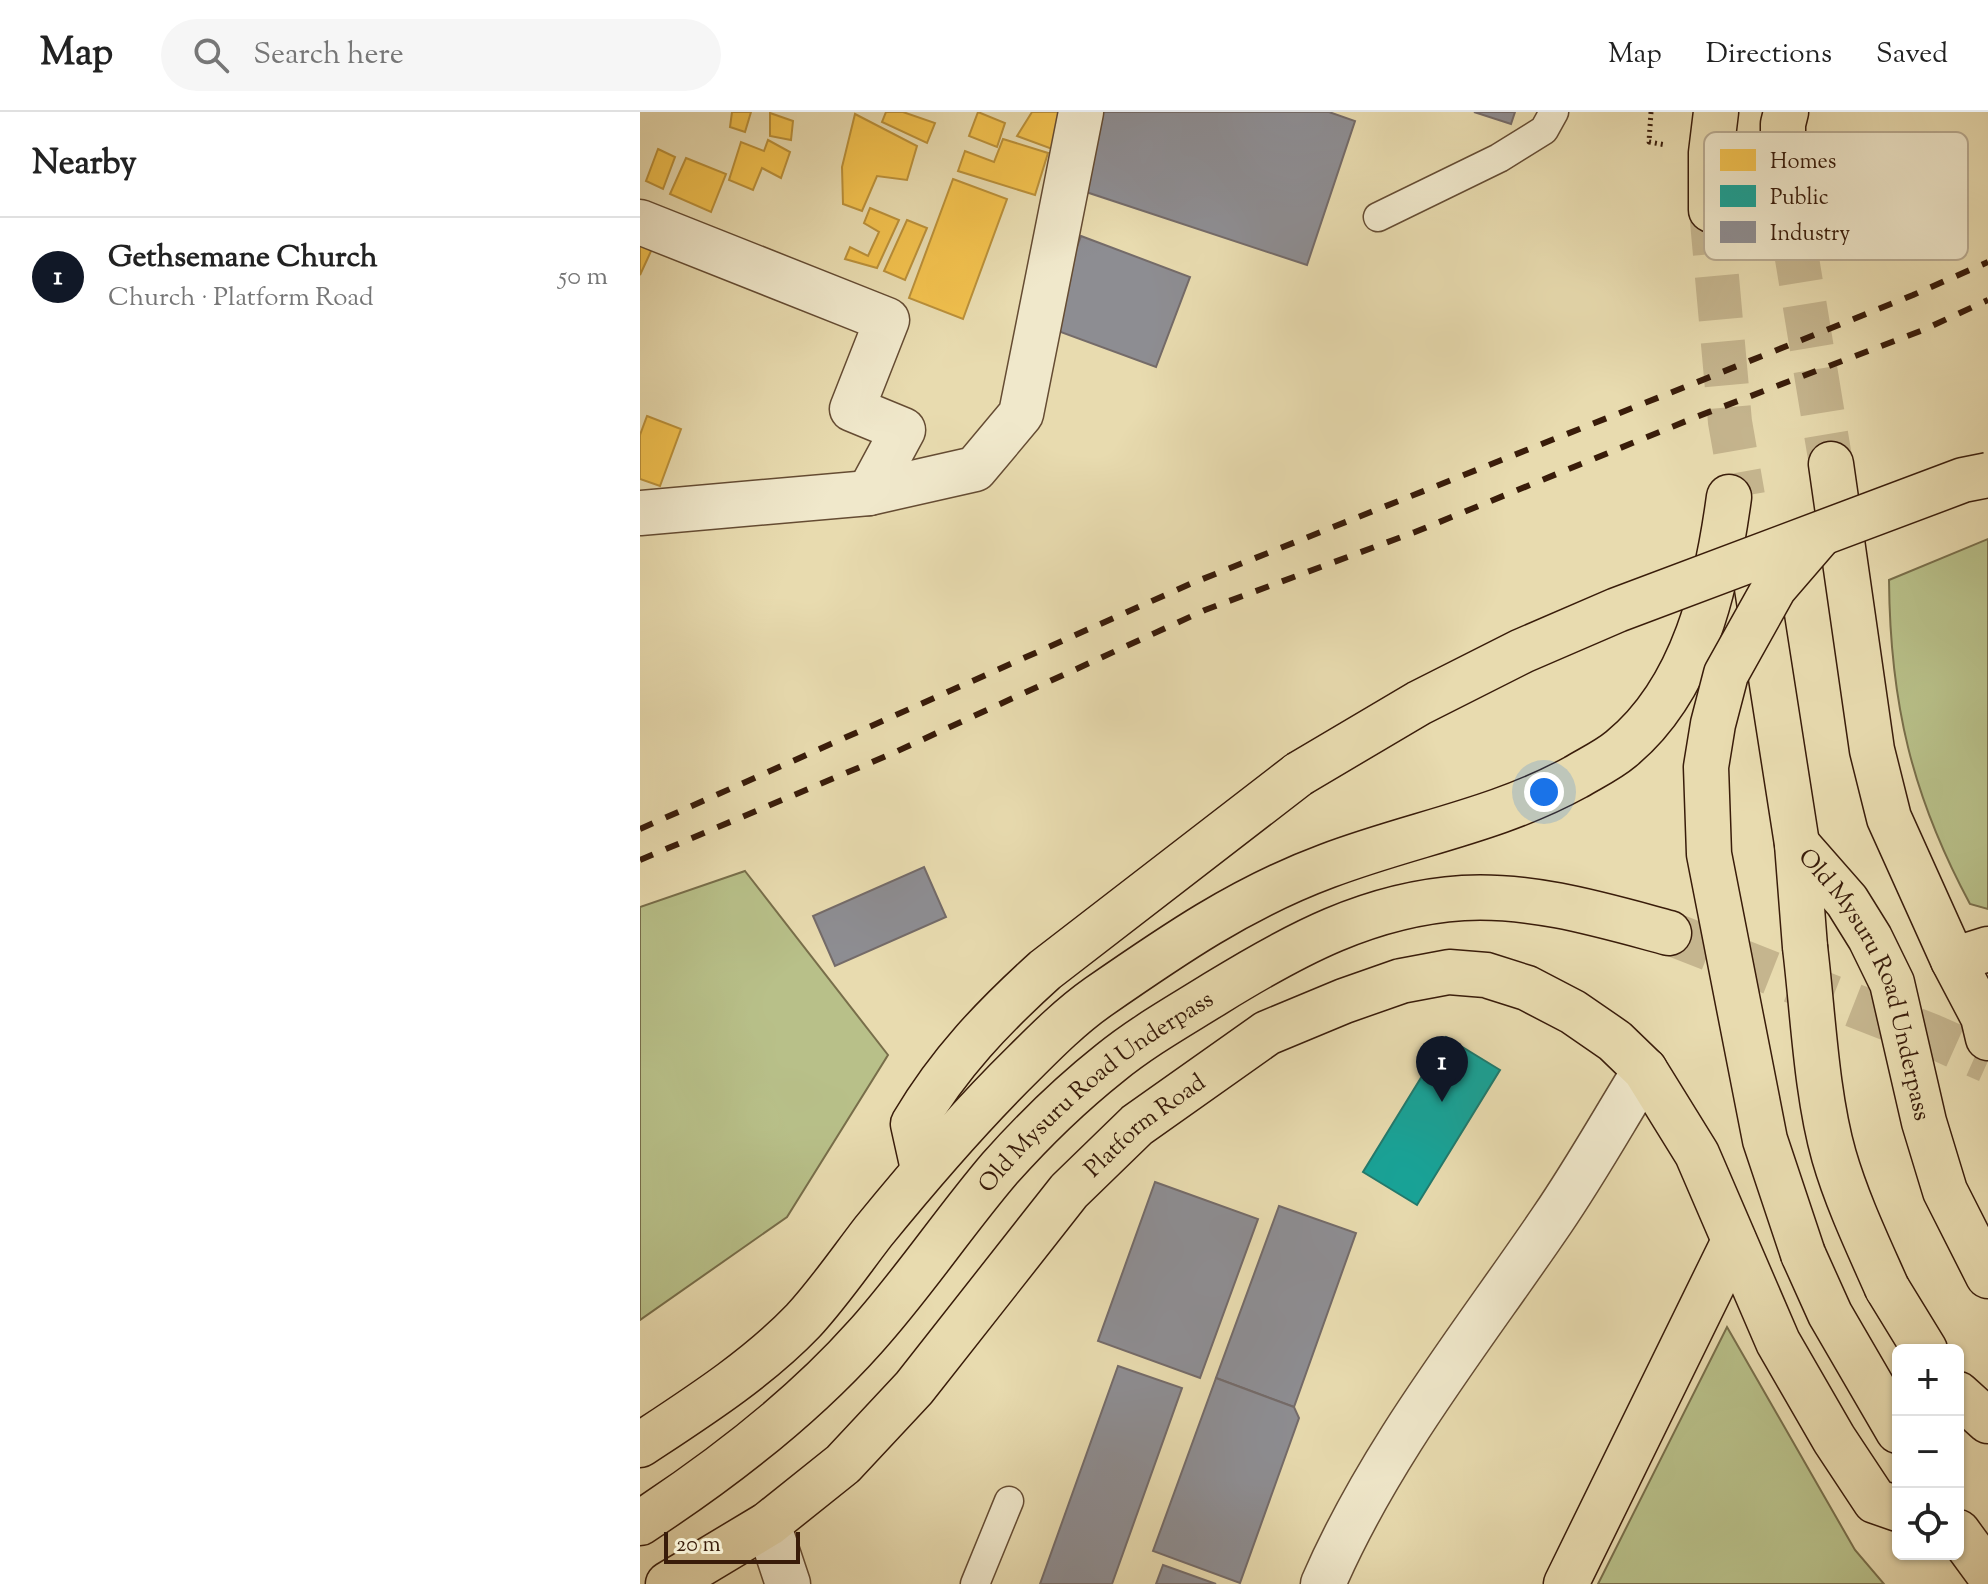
<!DOCTYPE html>
<html lang="en">
<head>
<meta charset="utf-8">
<style>
  :root { --surface:#fff; --page:#f6f6f6; --text:#222; --muted:#767676; --line:#e0e0e0; --accent:#111827 }
  body { margin:0; font-family:"Sorts Mill Goudy",serif; background:var(--page); color:var(--text) }
  .controls { position:absolute; right:24px; bottom:24px; display:grid; overflow:hidden; border-radius:12px; box-shadow:0 2px 6px #0004 }
  .controls button { width:72px; height:72px; display:grid; place-items:center; padding:0; border:0; border-bottom:2px solid var(--line); background:var(--surface); color:var(--text); font:40px sans-serif }
  .scale { position:absolute; left:24px; bottom:20px; width:136px; box-sizing:border-box; padding-left:8px; border:4px solid #391c0a; border-top:0; font-size:22px; line-height:28px; white-space:nowrap; color:#391c0a; -webkit-text-stroke:6px #f0e8cb; paint-order:stroke }
  .you { position:absolute; left:904px; top:680px; width:28px; height:28px; margin:-20px; border:6px solid #fff; border-radius:50%; background:#1a73e8; box-shadow:0 0 0 12px #1a73e833 }
  .badge { display:grid; place-items:center; width:52px; height:52px; border-radius:50%; background:var(--accent); color:#fff; font-size:26px; font-weight:700 }
  .pin { position:absolute; translate:-50% -66px; filter:drop-shadow(0 2px 4px #0008) }
  .pin::after { content:''; position:absolute; top:42px; width:28px; height:24px; background:inherit; clip-path:polygon(0 0,100% 0,50% 100%) }
  .list { margin:0; padding:0; list-style:none }
  h2 { display:flex; justify-content:space-between; align-items:center; height:104px; margin:0; padding:0 32px; font-size:34px }
  h2 small { font-size:26px; font-weight:400; color:var(--muted) }
  .list li { display:grid; grid-template-columns:52px 1fr auto; gap:24px; align-items:center; box-sizing:border-box; height:120px; padding:0 32px; border-top:2px solid var(--line) }
  .list b { display:block; font-size:30px; white-space:nowrap }
  .list p { margin:0; font-size:26px; white-space:nowrap; color:var(--muted) }
  .list em { font-size:26px; font-style:normal; color:var(--muted) }
  .icon { flex:none; width:44px; height:44px; fill:none; stroke:currentColor; stroke-width:2; stroke-linecap:round; stroke-linejoin:round }
  .map { position:relative; flex:none; width:1348px; height:1472px; overflow:hidden }
  header { display:flex; align-items:center; gap:48px; box-sizing:border-box; height:112px; padding:0 40px; background:var(--surface); border-bottom:2px solid var(--line) }
  header strong { font-size:38px }
  nav { display:flex; gap:44px; margin-inline-start:auto; font-size:28px }
  .search { width:560px; height:72px; background:var(--page); display:flex; align-items:center; gap:20px; box-sizing:border-box; padding:0 28px; border-radius:44px; color:var(--muted); font-size:30px }
  main { display:flex }
  aside { flex:1; background:var(--surface) }
  .map>svg:first-child { display:block }
</style>
</head>
<body>
<header>
<strong>Map</strong>
<div class="search"><svg class="icon" aria-label="search" viewBox="0 0 24 24"><circle cx="10" cy="10" r="6"/><path d="M15 15l6 6"/></svg>Search here</div>
<nav><a>Map</a><a>Directions</a><a>Saved</a></nav>
</header>
<main>
<aside>
<h2>Nearby<small></small></h2>
<ul class="list">
<li><span class="badge">1</span><div><b>Gethsemane Church</b><p>Church · Platform Road</p></div><em>50 m</em></li>
</ul>
</aside>
<div class="map">
<svg width="1348" height="1472" viewBox="0 0 1348 1472">
  <rect width="100%" height="100%" fill="#e8dbaf"/>
  <filter id="stains"><feTurbulence type="fractalNoise" baseFrequency=".0025" numOctaves="4"/><feColorMatrix values="0 0 0 0 .2 0 0 0 0 .09 0 0 0 0 .02 0 0 0 .5 -.17"/></filter>
  <radialGradient id="worn" r=".72"><stop offset=".6" stop-color="#630" stop-opacity="0"/><stop offset="1" stop-color="#630" stop-opacity=".3"/></radialGradient>
  <!-- green -->
  <g fill="#b8c089" stroke="#786e4a" stroke-width="2">
    <path d="M1348 427V797L1330 792C1272 684 1250 591 1249 468Z"/>
    <polygon points="105,759 248,943 147,1105 0,1208 0,795"/>
    <polygon points="1087,1215 1215,1438 1244,1472 958,1472"/>
  </g>
  <!-- homes -->
  <g fill="#f2c14e" stroke="#ba903a" stroke-width="2">
    <polygon points="92,0 111,0 105,20 90,15"/>
    <polygon points="246,0 263,0 295,11 287,31 242,10"/>
    <polygon points="338,0 365,11 357,35 329,24"/>
    <polygon points="392,0 432,0 423,41 377,24"/>
    <polygon points="130,1 153,9 151,28 130,24"/>
    <polygon points="215,2 277,34 267,68 237,64 222,99 203,92 202,55"/>
    <polygon points="363,27 408,41 395,83 318,59 325,39 354,50"/>
    <polygon points="128,28 150,40 141,66 122,56 113,78 89,68 101,30 124,39"/>
    <polygon points="18,37 35,45 23,77 6,69"/>
    <polygon points="46,46 86,62 71,100 30,82"/>
    <polygon points="313,67 367,87 323,207 269,186"/>
    <polygon points="230,96 259,108 237,156 205,147 210,135 228,144 239,120 224,111"/>
    <polygon points="267,108 287,116 265,168 244,159"/>
    <polygon points="0,132 12,137 0,163"/>
    <polygon points="7,304 41,317 20,374 0,367 0,323"/>
  </g>
  <!-- public -->
  <polygon fill="#17a398" stroke="#217a6d" stroke-width="2" points="806,925 860,958 777,1093 723,1060"/>
  <!-- industry -->
  <g fill="#8d8d92" stroke="#746b69" stroke-width="2">
    <polygon points="455,0 689,0 715,9 667,153 431,75"/>
    <polygon points="834,0 875,0 871,12"/>
    <polygon points="441,124 550,165 516,255 407,215"/>
    <polygon points="284,755 306,805 195,854 173,804"/>
    <polygon points="515,1070 618,1107 560,1266 458,1229"/>
    <polygon points="639,1094 716,1121 654,1295 576,1266"/>
    <polygon points="478,1254 542,1276 472,1472 400,1472"/>
    <polygon points="576,1266 654,1295 659,1306 600,1471 513,1439"/>
    <polygon points="523,1453 576,1472 516,1472"/>
  </g>
  <g fill="none" stroke-linecap="round" stroke-linejoin="round">
    <!-- primary-tunnel -->
    <g stroke="#c5b58e" stroke-width="44" stroke-dasharray="44 22" stroke-linecap="butt">
      <polyline points="1143,62 1191,352"/>
      <polyline points="1071,98 1090,310 1103,384"/>
      <polyline points="1029,821 1292,924 1348,949"/>
    </g>
    <!-- lane casing -->
    <g stroke="#654c33" stroke-width="31">
      <g id="lane">
        <polyline points="738,105 859,46 904,18 914,0"/>
        <polyline points="335,1472 369,1389"/>
      </g>
    </g>
    <!-- street casing -->
    <g stroke="#654c33" stroke-width="47">
      <g id="street">
        <polyline points="0,110 247,208 212,297 263,318 229,381"/>
        <polyline points="0,401 229,381 335,357 381,302 441,0"/>
        <polyline points="128,1412 148,1472"/>
        <path d="M683 1472C740 1340 831 1227 912 1108 945 1060 974 1008 1005 958"/>
      </g>
    </g>
    <!-- primary casing -->
    <g stroke="#391c0a" stroke-width="47">
      <g id="primary">
        <polyline points="1143,62 1143,12 1146,0"/>
        <polyline points="1071,98 1071,41 1076,0"/>
        <polyline points="1191,352 1232,638 1249,706 1313,848 1343,905 1348,926"/>
        <polyline points="1117,476 1157,732 1165,835"/>
        <path id="s1" d="M1157 732 1207 789 1230 826 1252 871 1284 1010 1305 1079 1348 1164"/>
        <polyline points="1313,848 1348,837"/>
        <path d="M283 1057 273 1012C309 951 353 905 405 858L659 662"/>
        <polyline points="1163,1142 1190,1202 1258,1319"/>
        <polyline points="1247,1176 1285,1238"/>
        <polyline points="1318,1282 1348,1309"/>
        <path d="M0 1333C56 1296 116 1258 163 1209 188 1182 210 1150 233 1120 281 1061 330 1004 384 951 407 928 431 904 458 885 533 833 601 786 687 754 771 722 856 709 936 665 951 656 968 648 981 637 1054 577 1077 474 1089 385"/>
        <path id="s2" d="M0 1411C81 1358 160 1298 225 1225 273 1172 313 1111 360 1056 393 1019 431 982 470 951 503 924 541 903 576 881 654 833 729 792 823 786 893 782 962 803 1029 821"/>
        <polyline points="1318,1420 1348,1461"/>
        <path id="s3" d="M28 1472 128 1412 203 1352 274 1276 429 1079 497 1013 627 921 704 889 761 869 809 860 846 863 887 876 933 900 975 929 1005 958 1057 1042 1138 1230 1194 1327 1235 1389 1258 1397"/>
        <polyline points="926,1472 1094,1129"/>
      </g>
    </g>
    <!-- path -->
    <polyline stroke="#391c0a" stroke-width="5" stroke-dasharray="2 4" stroke-linecap="butt" points="1011,0 1009,30 1026,33"/>
    <!-- lane -->
    <use href="#lane" stroke="#f0e8cb" stroke-width="28"/>
    <!-- street -->
    <use href="#street" stroke="#f0e8cb" stroke-width="44"/>
    <!-- primary -->
    <use href="#primary" stroke="#e8dbaf" stroke-width="44"/>
    <!-- rail -->
    <g stroke="#391c0a" stroke-width="6" stroke-dasharray="14 14" stroke-linecap="butt">
      <polyline points="0,717 550,472 1055,271 1273,183 1348,150"/>
      <polyline points="0,748 251,642 565,498 775,420 1056,305 1283,218 1348,188"/>
    </g>
    <!-- primary-bridge casing -->
    <g stroke="#391c0a" stroke-width="47" stroke-linecap="butt">
      <g id="primary-bridge">
        <polyline points="659,662 779,591 882,539 977,498 1323,368 1348,363"/>
        <path d="M1165 835C1173 900 1176 981 1194 1044 1207 1089 1228 1133 1247 1176"/>
        <polyline points="1163,1142 1125,1028 1069,742 1066,655 1073,612 1086,562 1134,476 1178,425"/>
      </g>
    </g>
    <!-- primary-bridge -->
    <use href="#primary-bridge" stroke="#e8dbaf" stroke-width="44"/>
  </g>
  <g text-anchor="middle" stroke-width="8" stroke-linejoin="round" paint-order="stroke">
    <!-- street labels -->
    <g font-size="24" fill="#391c0a" stroke="#f0e8cb">
      <text dy="8" stroke="none"><textPath href="#s1" startOffset="160">Old Mysuru Road Underpass</textPath></text>
      <text dy="8" stroke="none"><textPath href="#s2" startOffset="632">Old Mysuru Road Underpass</textPath></text>
      <text dy="8" stroke="none"><textPath href="#s3" startOffset="668">Platform Road</textPath></text>
    </g>
  </g>
  <!-- legend -->
  <rect x="1064" y="20" width="264" height="128" rx="12" fill="#f0e8cb" stroke="#b9ab91" stroke-width="2"/>
  <rect x="1080" y="37" width="36" height="22" fill="#f2c14e"/>
  <rect x="1080" y="73" width="36" height="22" fill="#17a398"/>
  <rect x="1080" y="109" width="36" height="22" fill="#8d8d92"/>
  <g font-size="22" fill="#391c0a">
    <text x="1130" y="56">Homes</text>
    <text x="1130" y="92">Public</text>
    <text x="1130" y="128">Industry</text>
  </g>
  <rect width="100%" height="100%" filter="url(#stains)"/>
  <rect width="100%" height="100%" fill="url(#worn)"/>
</svg>
<div class="controls">
<button>+</button>
<button>−</button>
<button><svg class="icon" aria-label="locate" viewBox="0 0 24 24"><circle cx="12" cy="12" r="6"/><path d="M12 2v4M12 18v4M2 12h4M18 12h4"/></svg></button>
</div>
<div class="scale">20 m</div>
<div class="you"></div>
<div class="pin badge" style="left:802px;top:990px">1</div>
</div>
</main>
</body>
</html>
